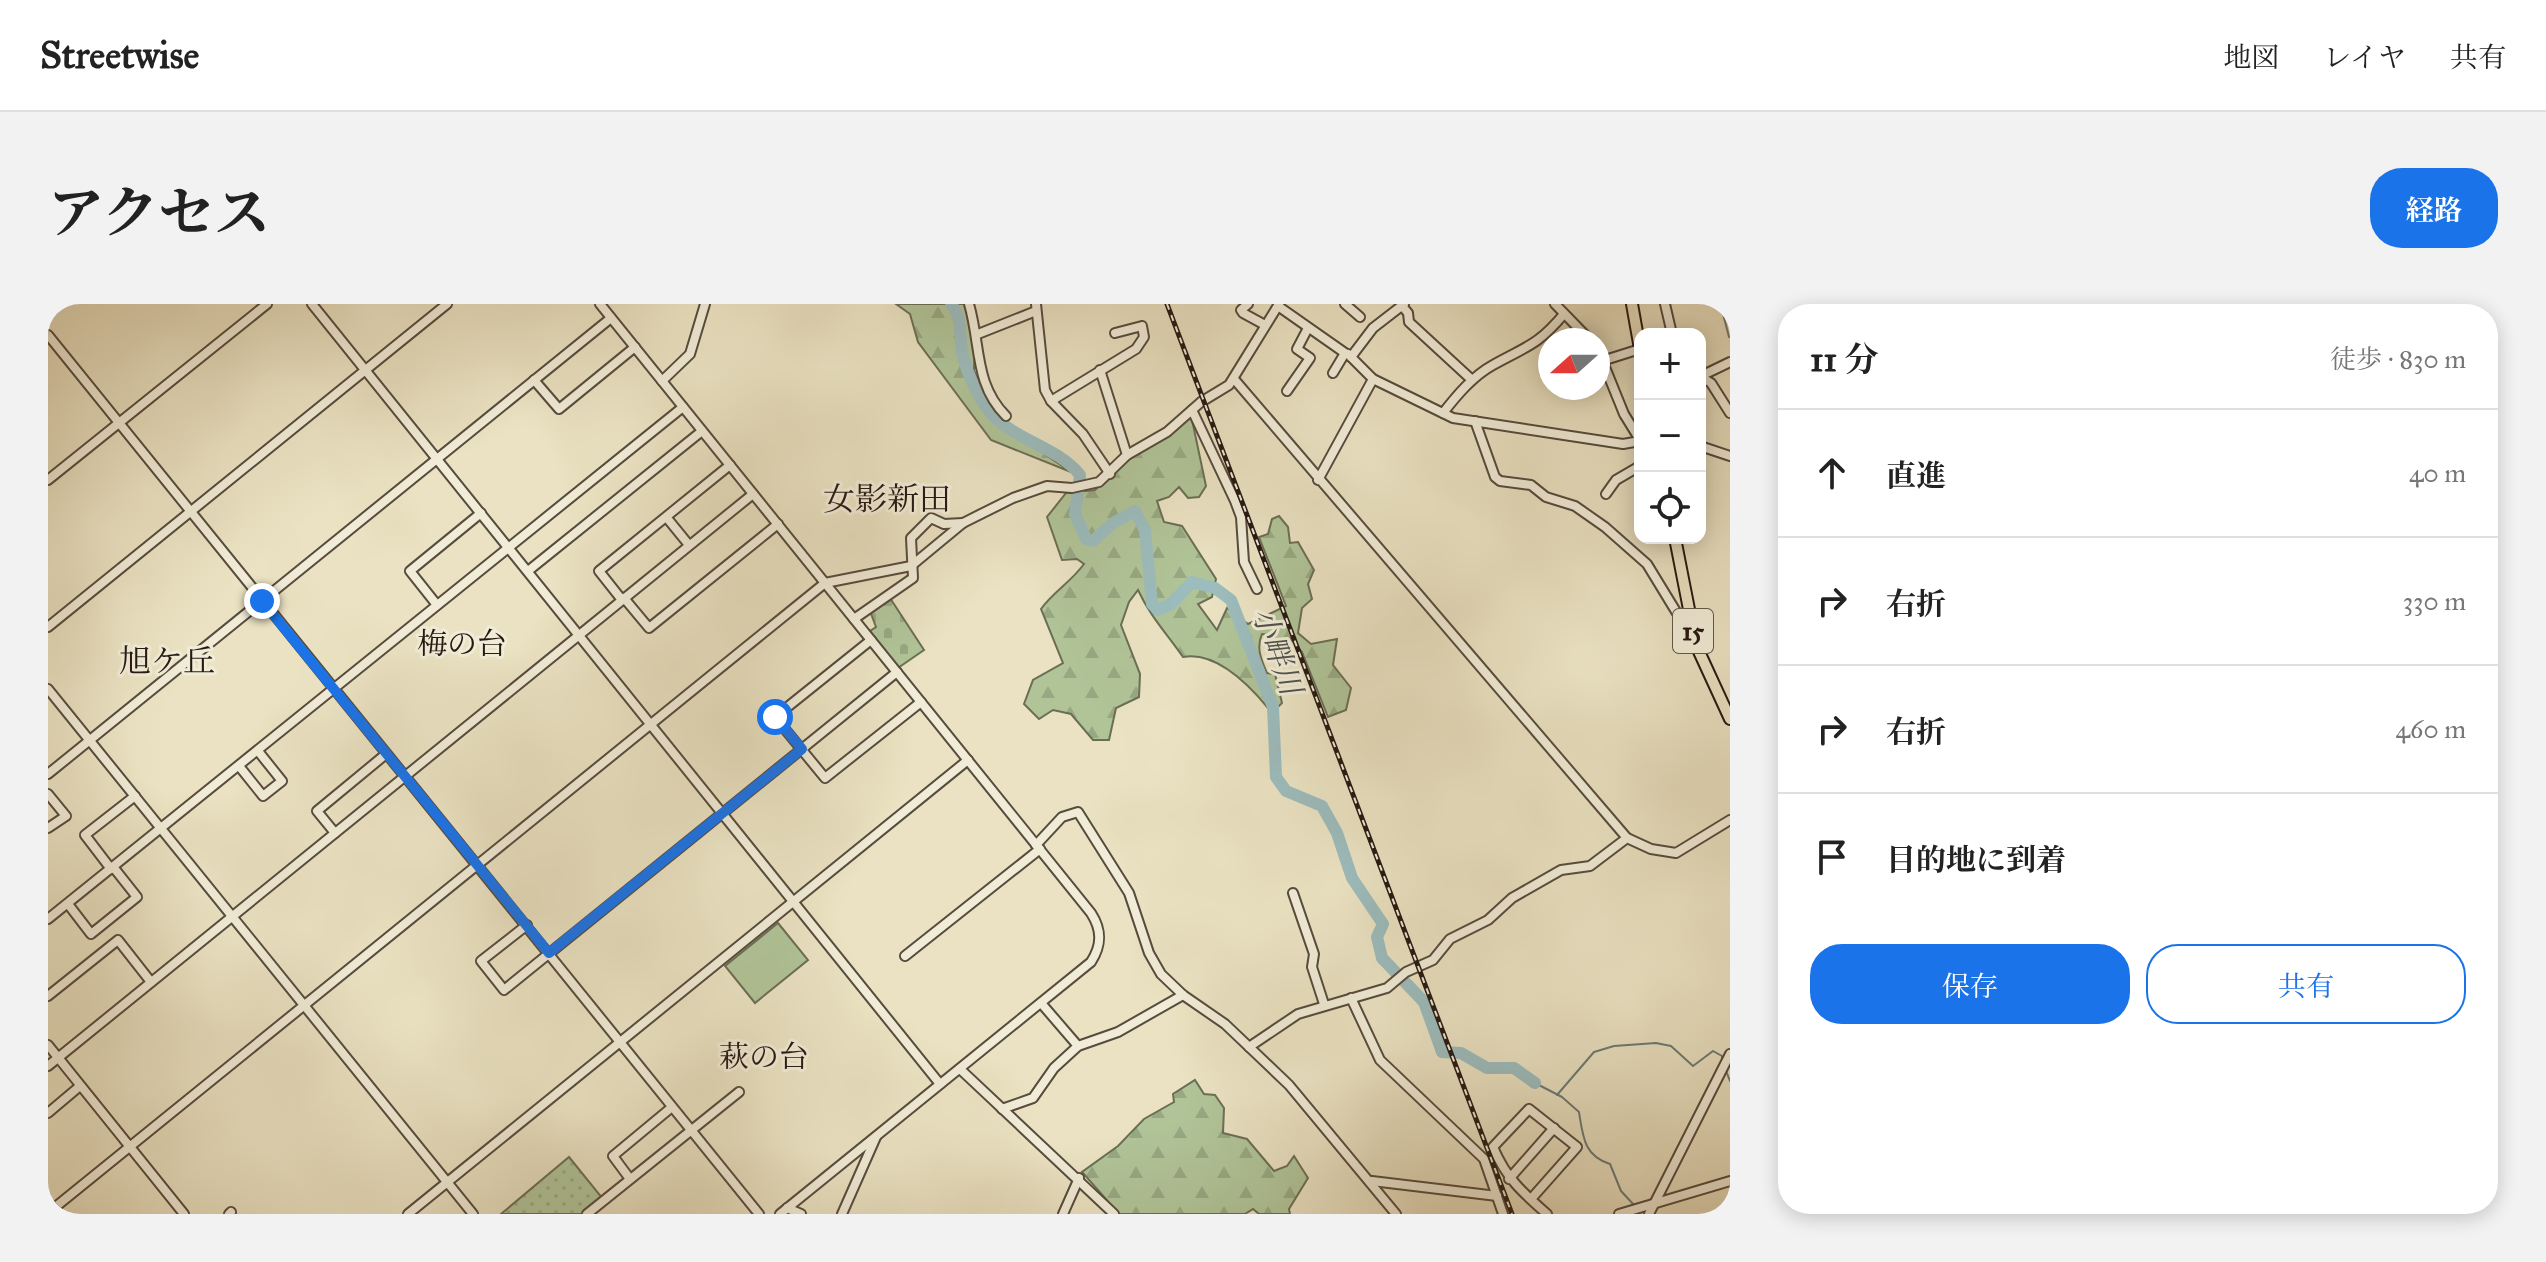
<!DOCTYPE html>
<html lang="ja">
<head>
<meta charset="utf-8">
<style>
  :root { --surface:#fff; --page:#f2f2f2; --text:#222; --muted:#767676; --line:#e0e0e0; --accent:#1a73e8 }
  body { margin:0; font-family:"IM FELL Great Primer","Noto Serif JP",serif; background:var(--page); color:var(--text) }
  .controls { position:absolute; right:24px; top:24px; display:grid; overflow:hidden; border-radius:16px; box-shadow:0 4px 20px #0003 }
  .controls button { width:72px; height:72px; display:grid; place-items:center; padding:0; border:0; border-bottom:2px solid var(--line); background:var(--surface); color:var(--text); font:40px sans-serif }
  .compass { position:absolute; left:1490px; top:24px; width:72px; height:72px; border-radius:50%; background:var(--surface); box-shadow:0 4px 20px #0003; rotate:249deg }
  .stop { position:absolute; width:24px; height:24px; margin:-18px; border:6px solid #1a73e8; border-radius:50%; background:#fff }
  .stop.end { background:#1a73e8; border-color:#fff; box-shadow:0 2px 8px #0008 }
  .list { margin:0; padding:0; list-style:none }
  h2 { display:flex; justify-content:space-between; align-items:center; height:104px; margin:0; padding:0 32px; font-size:34px }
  h2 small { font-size:26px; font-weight:400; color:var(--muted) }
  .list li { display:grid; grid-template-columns:52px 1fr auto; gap:24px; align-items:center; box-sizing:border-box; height:128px; padding:0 32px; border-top:2px solid var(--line) }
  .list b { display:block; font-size:30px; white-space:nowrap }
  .list em { font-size:26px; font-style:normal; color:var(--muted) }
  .actions { display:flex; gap:16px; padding:24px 32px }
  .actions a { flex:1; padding:18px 0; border:2px solid var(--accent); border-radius:32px; text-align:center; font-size:28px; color:var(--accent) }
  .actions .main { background:var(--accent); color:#fff }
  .icon { flex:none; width:44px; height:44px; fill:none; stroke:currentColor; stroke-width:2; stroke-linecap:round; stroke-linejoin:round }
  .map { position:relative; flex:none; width:1682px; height:910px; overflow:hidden; border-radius:32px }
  header { display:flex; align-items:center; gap:48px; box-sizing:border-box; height:112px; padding:0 40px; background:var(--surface); border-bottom:2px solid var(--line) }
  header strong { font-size:38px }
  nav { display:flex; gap:44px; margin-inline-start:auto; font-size:28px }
  .intro { display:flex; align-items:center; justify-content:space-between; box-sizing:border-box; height:192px; padding:0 48px }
  h1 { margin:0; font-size:56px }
  .button { padding:20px 36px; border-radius:32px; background:var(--accent); color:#fff; font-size:28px; font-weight:700 }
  main { display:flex; gap:48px; padding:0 48px }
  aside { flex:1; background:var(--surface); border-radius:32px; box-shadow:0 4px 20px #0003 }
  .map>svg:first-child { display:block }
</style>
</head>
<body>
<header>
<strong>Streetwise</strong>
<nav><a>地図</a><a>レイヤ</a><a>共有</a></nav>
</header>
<div class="intro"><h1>アクセス</h1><a class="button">経路</a></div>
<main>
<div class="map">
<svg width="1682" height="910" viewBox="0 0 1682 910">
  <defs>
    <pattern id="grass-dots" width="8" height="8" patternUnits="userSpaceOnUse" patternTransform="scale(2)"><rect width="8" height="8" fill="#b0c498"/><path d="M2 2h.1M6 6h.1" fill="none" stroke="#97a882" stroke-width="1.8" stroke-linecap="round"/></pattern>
    <pattern id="forest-firs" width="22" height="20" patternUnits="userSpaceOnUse" patternTransform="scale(2)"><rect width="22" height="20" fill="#b0c498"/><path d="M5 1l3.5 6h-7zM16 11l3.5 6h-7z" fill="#97a882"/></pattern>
    <pattern id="cemetery-stones" width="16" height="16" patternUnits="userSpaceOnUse" patternTransform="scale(2)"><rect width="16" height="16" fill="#b0c498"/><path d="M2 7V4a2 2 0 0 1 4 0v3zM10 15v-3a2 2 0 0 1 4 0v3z" fill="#97a882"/></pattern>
  </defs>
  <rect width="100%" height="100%" fill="#eae2c2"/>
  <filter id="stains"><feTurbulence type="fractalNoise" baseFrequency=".0025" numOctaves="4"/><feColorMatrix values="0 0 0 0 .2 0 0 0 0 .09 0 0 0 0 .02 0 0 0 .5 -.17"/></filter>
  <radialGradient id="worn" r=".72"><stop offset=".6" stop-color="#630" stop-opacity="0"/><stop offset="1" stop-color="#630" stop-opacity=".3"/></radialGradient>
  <!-- grass -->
  <polygon fill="url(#grass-dots)" stroke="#6b6e55" stroke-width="2" points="521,853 555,895 536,910 453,910"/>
  <!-- forest -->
  <g fill="url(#forest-firs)" stroke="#6b6e55" stroke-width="2">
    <polygon points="848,0 921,0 927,31 926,66 940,101 982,140 1023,168 943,136 870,38 862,10"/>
    <path d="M1143 111 1158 182 1151 193 1140 194 1131 183 1121 193 1109 197 1116 218 1134 222 1168 275 1164 293 1150 300 1169 326 1179 304 1200 320 1238 302 1211 233 1220 230 1224 215 1231 212 1240 223 1242 239 1250 238 1266 266 1260 280 1264 295 1254 304 1250 329 1263 340 1289 335 1285 361 1303 384 1298 406 1280 413 1254 348 1242 334 1230 337 1223 331 1214 330C1208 344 1213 355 1219 369L1227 370 1234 399 1229 404H1220C1201 381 1168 347 1135 353 1119 330 1102 312 1090 286L1081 298 1073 321 1092 370 1091 393 1068 404 1061 436H1045L1023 410 1005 406 991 415 976 400 985 376 1015 359 993 305C1005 288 1023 278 1036 260L1029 255 1014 256 999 213 1018 189 1047 186 1081 152Z"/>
    <polygon points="1147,776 1156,790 1167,791 1176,804 1175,829 1199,835 1226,867 1239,862 1246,852 1260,874 1241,905 1242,910 1211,910 1205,905 1197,910 1071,910 1034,868 1070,842 1096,815 1126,798 1125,790"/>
  </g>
  <!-- cemetery -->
  <polygon fill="url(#cemetery-stones)" stroke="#6b6e55" stroke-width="2" points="842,294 876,346 850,364 822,327 828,323 822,307"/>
  <!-- pitch -->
  <polygon fill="#b0c498" stroke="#6b6e55" stroke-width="2" points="730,619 760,656 707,699 677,662"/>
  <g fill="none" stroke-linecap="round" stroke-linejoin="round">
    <!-- stream -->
    <g stroke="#6d7b79" stroke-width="2">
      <polyline points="1665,0 1673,2 1681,33"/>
      <polyline points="1678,767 1682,777"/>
      <path d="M1487 779 1514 793 1531 808C1535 833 1536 852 1562 860L1573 887 1586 901"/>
      <polyline points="1509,791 1546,748 1566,742 1608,739 1623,742 1645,762 1665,747 1674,752 1674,759"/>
    </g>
    <!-- river -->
    <path stroke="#9cbcbd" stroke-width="12" d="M903 0C916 16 910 34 915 53 920 70 928 89 938 103 961 136 1007 140 1032 171L1027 210 1038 235 1045 237 1065 219 1087 207 1097 226 1104 300 1110 306 1123 300 1144 278 1167 284 1183 296 1225 403 1228 473 1238 487 1274 502 1289 529 1304 574 1335 620 1329 633 1334 654 1376 698 1394 748 1413 749 1439 764H1466L1487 779"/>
    <!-- minor casing -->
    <g stroke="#574b3e" stroke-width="12">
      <g id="minor">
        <polyline points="264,0 892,780"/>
        <path d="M552 0 1043 609C1054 626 1054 641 1043 658L732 910"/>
        <path d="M921 0C933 41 926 80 958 112"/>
        <polyline points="988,0 997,86 1003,97 1035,130 1062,170"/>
        <polyline points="1200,0 1193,6 1195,9 1217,21"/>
        <polyline points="1297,0 1312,13"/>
        <polyline points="1507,0 1542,36"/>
        <polyline points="1617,0 1624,30"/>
        <polyline points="1230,2 1297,49 1285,69"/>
        <polyline points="1354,2 1360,9 1361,18 1424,76"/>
        <polyline points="930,30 988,7"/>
        <polyline points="0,31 711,910"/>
        <polyline points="1550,46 1576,110 1592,136"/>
        <polyline points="1300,50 1325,75"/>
        <polyline points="1303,53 1325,24 1356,0"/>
        <polyline points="1557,56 1592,45"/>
        <polyline points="1052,66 1079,151"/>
        <polyline points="1652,72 1663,79 1682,109"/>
        <polyline points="1653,72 1682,58"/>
        <polyline points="1186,75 1579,534"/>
        <polyline points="486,76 511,105 587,43"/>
        <polyline points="614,77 642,50 657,0"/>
        <polyline points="1239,87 1262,54 1249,45 1260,24"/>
        <polyline points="1003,97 1088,45 1096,33 1094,22 1067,29"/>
        <polyline points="1144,106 1187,197 1193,213 1196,258 1209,285"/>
        <path d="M1395 109C1409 91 1425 72 1445 61 1479 42 1489 42 1516 10"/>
        <polyline points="1427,117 1447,173 1452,177 1483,181 1498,193 1527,202 1557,223 1599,260 1646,337"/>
        <polyline points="1652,142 1682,152"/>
        <polyline points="0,176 219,0"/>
        <polyline points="1270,176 1325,75 1405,114 1575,140 1592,137"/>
        <polyline points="1558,190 1568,176 1592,162"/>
        <polyline points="619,214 641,241"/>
        <polyline points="480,267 654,127"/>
        <polyline points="576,294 601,324 730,220"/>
        <polyline points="574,296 551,267 682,161"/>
        <polyline points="389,301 362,267 433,209"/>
        <polyline points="806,315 865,274 863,234 883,214 896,220 915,219"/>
        <polyline points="0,323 399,0"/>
        <polyline points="823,336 727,413 777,474 873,398"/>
        <polyline points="0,385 425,910"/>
        <polyline points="191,462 215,492 234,477 210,447"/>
        <polyline points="0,470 563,14"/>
        <polyline points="0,490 18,512 0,524"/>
        <polyline points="287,529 269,507 338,450"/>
        <polyline points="988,541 1014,513 1030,508 1081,589 1101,649 1113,670 1135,691 1177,720 1241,781 1348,910"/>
        <polyline points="63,565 37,531 87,492"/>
        <polyline points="1245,589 1266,650 1264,663 1276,700"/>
        <polyline points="20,600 43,630 89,593 66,564"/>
        <polyline points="0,615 635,103"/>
        <polyline points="479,621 433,657 456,686 849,368"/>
        <polyline points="857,652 992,545"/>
        <polyline points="0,692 70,636 103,678"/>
        <polyline points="1303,694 1332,756 1436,855 1455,910"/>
        <polyline points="993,699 1030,742"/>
        <polyline points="0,741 136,910"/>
        <polyline points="1201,743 1250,710 1339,684 1358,668 1385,656 1402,635 1440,616 1464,594 1513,566 1542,562 1579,534 1603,545 1628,549 1682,516"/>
        <polyline points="0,762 705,190"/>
        <polyline points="912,765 1066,910"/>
        <polyline points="954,805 985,794 1006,764 1030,742 1070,728 1135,691"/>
        <polyline points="0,809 32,782"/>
        <polyline points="582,875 565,852 624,803"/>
        <polyline points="1461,875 1506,824"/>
        <polyline points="1324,877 1449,892"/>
        <path d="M1483 895 1529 843 1481 805 1445 843C1458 874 1474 888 1499 910"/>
        <polyline points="739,904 753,910"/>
        <polyline points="0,909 777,279 863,262 915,219 965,194 999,182 1024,184 1051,178 1079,151 1119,128 1153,98 1181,81 1231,0"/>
        <polyline points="181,910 183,908"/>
        <polyline points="360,910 920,456"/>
        <polyline points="539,910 691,788"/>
        <polyline points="794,910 828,833"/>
        <polyline points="1015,910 1031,874"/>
        <polyline points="1571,910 1682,877"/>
        <polyline points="1601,910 1682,750"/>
      </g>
    </g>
    <!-- major casing -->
    <g stroke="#261912" stroke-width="14">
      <g id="major">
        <polyline points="1584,0 1592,45"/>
        <polyline points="1627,234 1648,341 1682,415"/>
      </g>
    </g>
    <!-- minor -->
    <use href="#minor" stroke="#f1ecd7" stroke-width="8"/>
    <!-- major -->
    <use href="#major" stroke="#eae2c2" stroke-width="10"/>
    <!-- rail casing -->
    <g stroke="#261912" stroke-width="5">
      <polyline id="rail" points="1119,0 1464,910"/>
    </g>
    <!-- rail -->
    <use href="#rail" stroke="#f1ecd7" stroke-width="2" stroke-dasharray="6" stroke-linecap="butt"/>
  </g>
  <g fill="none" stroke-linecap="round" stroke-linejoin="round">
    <!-- route -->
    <polyline stroke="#1a73e8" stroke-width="10" points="214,297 501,649 754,445 727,413"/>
  </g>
  <g text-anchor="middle" stroke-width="6" stroke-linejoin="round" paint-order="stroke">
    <!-- shield labels -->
    <rect fill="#f1ecd7" stroke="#63584d" stroke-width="2" x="1625" y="305" width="40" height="44" rx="6"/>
    <g font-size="26" font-weight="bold" fill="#261912">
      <text x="1645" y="336">15</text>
    </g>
    <!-- neighbourhood labels -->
    <g font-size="30" fill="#261912" stroke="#f1ecd7">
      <text x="414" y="350">梅の台</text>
      <text x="716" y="763">萩の台</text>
    </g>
    <!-- water labels -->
    <g font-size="30" font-style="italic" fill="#4f524e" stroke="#f1ecd7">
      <text transform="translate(1229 347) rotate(70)" y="10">小畔川</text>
    </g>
    <!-- quarter labels -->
    <g font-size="32" fill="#261912" stroke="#f1ecd7">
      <text x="839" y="206">女影新田</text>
      <text x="119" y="368">旭ケ丘</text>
    </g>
  </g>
  <rect width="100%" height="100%" filter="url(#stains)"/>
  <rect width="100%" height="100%" fill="url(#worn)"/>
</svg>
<div class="controls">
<button>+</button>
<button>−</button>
<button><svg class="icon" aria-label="locate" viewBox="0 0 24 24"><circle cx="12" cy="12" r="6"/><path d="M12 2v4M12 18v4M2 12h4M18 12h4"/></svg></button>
</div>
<svg class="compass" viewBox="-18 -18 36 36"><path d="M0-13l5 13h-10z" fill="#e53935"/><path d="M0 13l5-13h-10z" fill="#767676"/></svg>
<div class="stop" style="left:727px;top:413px"></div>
<div class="stop end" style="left:214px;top:297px"></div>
</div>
<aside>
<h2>11 分<small>徒歩 · 830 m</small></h2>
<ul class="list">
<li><svg class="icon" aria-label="ahead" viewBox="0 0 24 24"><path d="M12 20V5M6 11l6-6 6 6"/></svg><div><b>直進</b></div><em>40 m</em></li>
<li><svg class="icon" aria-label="right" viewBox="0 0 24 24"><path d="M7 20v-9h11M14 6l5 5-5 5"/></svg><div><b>右折</b></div><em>330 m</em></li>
<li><svg class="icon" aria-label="right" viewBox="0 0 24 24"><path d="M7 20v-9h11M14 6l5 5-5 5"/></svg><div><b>右折</b></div><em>460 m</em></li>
<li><svg class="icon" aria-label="arrive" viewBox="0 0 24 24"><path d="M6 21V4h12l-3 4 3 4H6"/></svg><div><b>目的地に到着</b></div></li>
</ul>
<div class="actions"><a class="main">保存</a><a>共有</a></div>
</aside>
</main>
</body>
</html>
